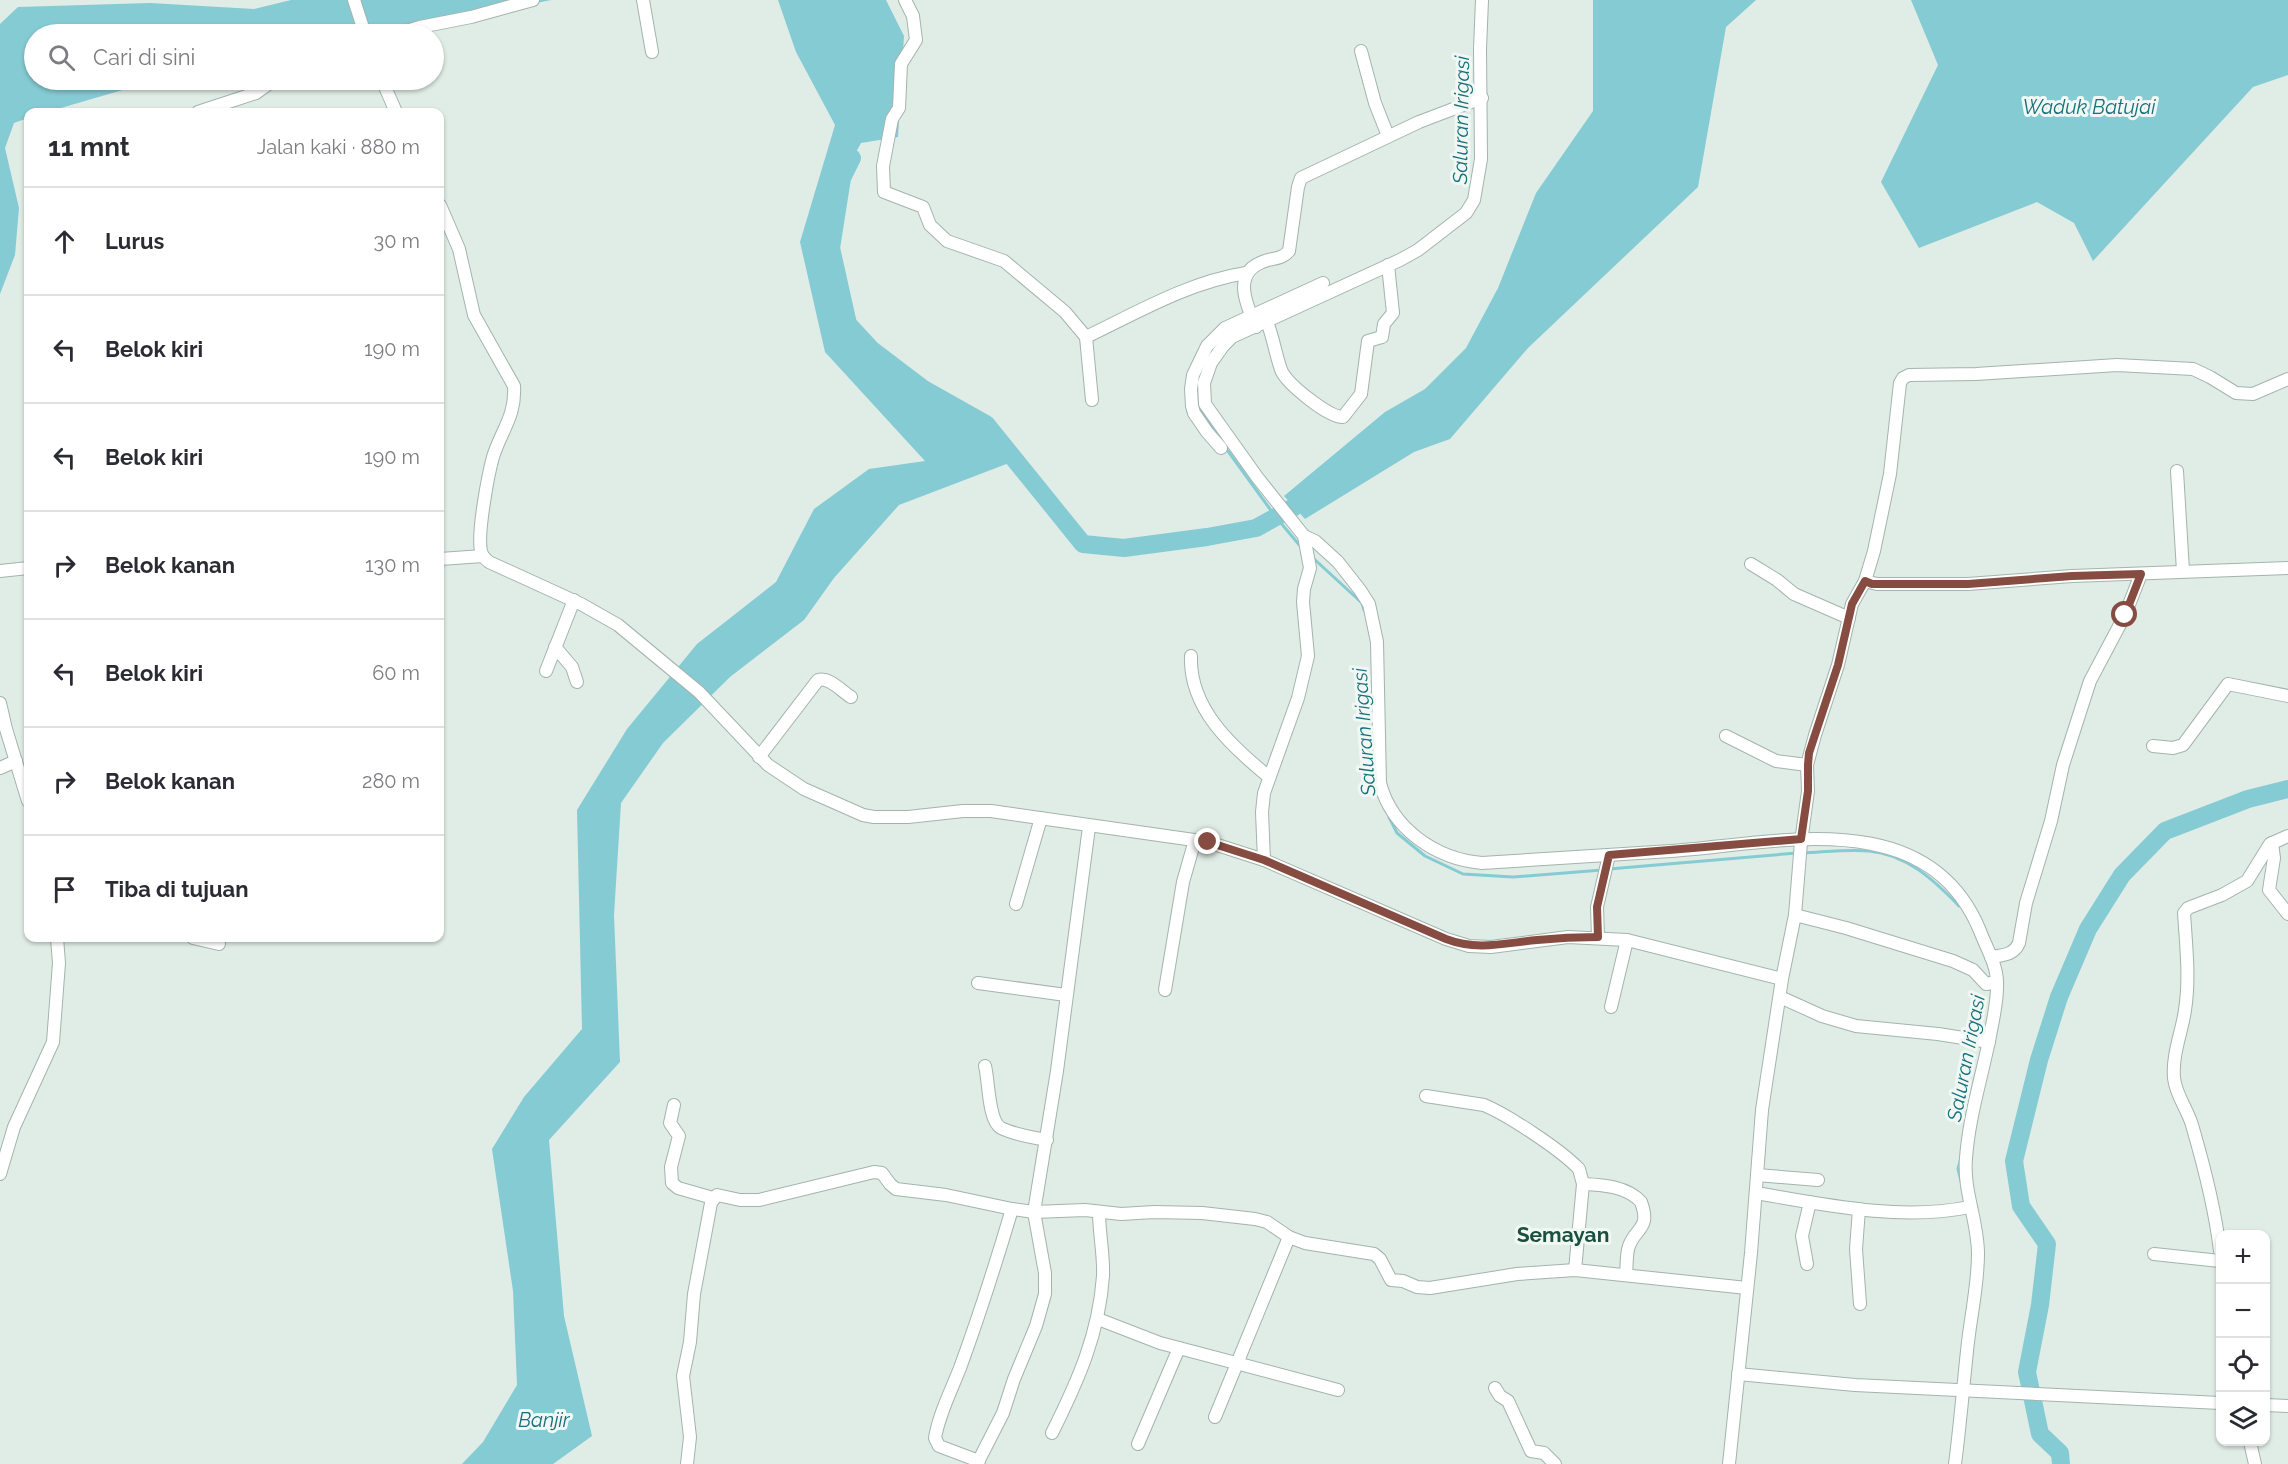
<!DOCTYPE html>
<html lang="id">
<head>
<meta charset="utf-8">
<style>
  :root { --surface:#fff; --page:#f2f2f3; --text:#2b2b33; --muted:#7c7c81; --line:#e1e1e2 }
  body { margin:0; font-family:Raleway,sans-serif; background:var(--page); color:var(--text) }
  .controls { position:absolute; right:18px; bottom:18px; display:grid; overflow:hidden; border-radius:12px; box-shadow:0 2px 4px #0004 }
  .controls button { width:54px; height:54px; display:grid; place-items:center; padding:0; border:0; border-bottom:2px solid var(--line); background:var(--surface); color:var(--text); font:30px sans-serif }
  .stop { position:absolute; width:18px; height:18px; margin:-14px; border:4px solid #874c41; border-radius:50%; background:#fff }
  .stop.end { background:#874c41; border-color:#fff; box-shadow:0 2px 6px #0008 }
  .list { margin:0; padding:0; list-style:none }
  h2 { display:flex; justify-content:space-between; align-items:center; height:78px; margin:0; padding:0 24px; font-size:26px }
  h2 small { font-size:20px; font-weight:400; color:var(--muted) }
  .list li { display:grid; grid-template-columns:39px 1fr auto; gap:18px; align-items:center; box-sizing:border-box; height:108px; padding:0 24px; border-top:2px solid var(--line) }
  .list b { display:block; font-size:22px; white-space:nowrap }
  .list em { font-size:20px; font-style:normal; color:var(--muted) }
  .icon { flex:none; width:33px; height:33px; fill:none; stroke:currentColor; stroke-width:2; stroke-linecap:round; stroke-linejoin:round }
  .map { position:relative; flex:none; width:2288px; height:1464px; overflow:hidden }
  .search { position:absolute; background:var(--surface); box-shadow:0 2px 4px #0004; left:24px; top:24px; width:420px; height:66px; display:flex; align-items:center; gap:15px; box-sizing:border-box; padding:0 21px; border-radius:33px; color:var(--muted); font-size:22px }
  .panel { position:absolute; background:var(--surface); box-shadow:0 2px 4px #0004; left:24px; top:108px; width:420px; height:834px; border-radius:12px }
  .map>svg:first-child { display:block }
</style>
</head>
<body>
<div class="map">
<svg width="2288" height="1464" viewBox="0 0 2288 1464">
  <rect width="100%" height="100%" fill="#e0ece6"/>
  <!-- water -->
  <g fill="#85cbd4">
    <polygon points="291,0 551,0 382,34 34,34 34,80 157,80 47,112 28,112 28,118 14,123 5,148 19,208 15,255 0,294 0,24 18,7 150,3 254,9"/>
    <polygon points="778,0 886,0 904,36 898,137 861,143 842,178 831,248 848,324 872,350 922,388 986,424 1017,460 899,505 834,578 804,620 730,677 663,743 621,803 614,915 620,1062 549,1140 564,1316 592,1436 553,1464 462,1464 483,1442 517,1385 513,1291 492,1149 524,1097 582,1029 577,810 627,729 697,644 776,582 814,509 869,469 925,461 825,352 800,242 835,125 796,52"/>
    <polygon points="1593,0 1756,0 1726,27 1698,187 1528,348 1450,439 1414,452 1305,519 1284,496 1385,412 1425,389 1466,348 1498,288 1536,193 1593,111"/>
    <polygon points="1911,0 2288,0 2288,75 2253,87 2093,261 2074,223 2037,202 1919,248 1881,182 1938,65"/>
  </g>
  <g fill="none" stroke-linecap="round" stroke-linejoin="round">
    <!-- stream -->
    <g stroke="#85cbd4" stroke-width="3">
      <polyline points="1200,407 1217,435"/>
      <polyline points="1225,447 1275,516 1301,547"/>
      <polyline points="1313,558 1362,603 1364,610"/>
      <polyline points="1389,817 1397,833 1425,856 1463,874 1513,877 1602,870"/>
      <path d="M1803 853C1825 852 1848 849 1869 851 1906 854 1934 880 1959 906"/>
      <polyline points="1609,869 1797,853"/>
      <polyline points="1961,1158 1958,1169 1961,1181"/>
    </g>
    <!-- river -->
    <g stroke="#85cbd4" stroke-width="18">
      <polyline points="852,158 842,178 831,248 848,324 872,350 922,388 986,424 1083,544 1124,548 1207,537 1256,528 1294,507"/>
      <polyline points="2061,1464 2060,1453 2040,1434 2027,1372 2040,1305 2047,1244 2021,1206 2014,1161 2039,1060 2059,997 2088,929 2122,875 2165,831 2248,799 2288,789"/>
    </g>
    <!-- minor casing -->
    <g stroke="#a3b4ad" stroke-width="14">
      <g id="minor">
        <polyline points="354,0 365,34"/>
        <polyline points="643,0 652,52"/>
        <path d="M905 0 913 16 916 40 901 64 899 108 892 119 883 166 884 192 923 207 930 225 947 241 1004 261 1065 312 1086 337C1138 312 1189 282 1246 273"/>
        <path d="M1482 0 1480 49 1481 159 1474 200 1466 213 1418 250 1400 260 1232 337 1223 346 1211 363 1204 383 1205 404 1257 477 1304 536 1315 541 1338 562 1360 590 1369 604 1377 642 1380 783C1392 829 1436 859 1482 863 1545 859 1608 855 1671 851 1778 843 1928 804 1980 931 1986 947 1997 965 1997 982 1998 1000 1993 1019 1990 1036 1982 1076 1969 1117 1966 1158 1963 1191 1978 1221 1978 1254 1978 1287 1970 1319 1967 1351 1963 1389 1960 1426 1955 1464"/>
        <polyline points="396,34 420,27 471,17 533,0"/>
        <polyline points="1361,51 1375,103 1388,136"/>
        <polyline points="382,80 396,112"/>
        <polyline points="198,112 256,93 274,80"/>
        <path d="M440 205 459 249 474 315 514 386C516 416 501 431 493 457 488 475 477 534 481 551 482 556 485 559 489 562L581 604 618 625 699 692 768 765 804 789 863 815 874 817H908L963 811H991L1208 842 1264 860 1446 939 1469 946 1491 947 1568 937 1627 940 1782 979"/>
        <path d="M1267 322C1273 336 1277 361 1282 372 1289 385 1328 417 1343 417L1361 394 1368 341 1382 337 1384 324 1393 313 1388 265"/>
        <path d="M1256 327C1244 300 1232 270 1268 260 1277 258 1283 258 1289 251L1298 187 1301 178 1419 122 1482 98"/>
        <polyline points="1086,337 1092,400"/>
        <polyline points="1221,448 1207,432 1194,413 1192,406 1191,389 1193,375 1207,346 1225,328 1323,283"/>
        <polyline points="2177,471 2183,571"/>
        <polyline points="440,559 483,556"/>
        <polyline points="1751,564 1777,580 1794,594 1849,618"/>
        <polyline points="0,571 28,568"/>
        <polyline points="1865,581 1874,551 1890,474 1900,383 1903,378 1909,375 1976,374 2117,365 2193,369 2210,377 2236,393 2253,394 2288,379"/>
        <polyline points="555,647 572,667 577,682"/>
        <path d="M1191 656C1189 708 1231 746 1269 777"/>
        <polyline points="546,671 574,600"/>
        <polyline points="0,703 6,729 28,801"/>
        <polyline points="1726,736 1776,761 1807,765"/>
        <polyline points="2153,746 2173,748 2183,745 2228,684 2288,696"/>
        <path d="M759 757 818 680C830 677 841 691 851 697"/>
        <polyline points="0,768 16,761"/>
        <polyline points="2272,843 2274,858 2269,890 2288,914"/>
        <polyline points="1264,860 1262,812 1264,793 1298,698 1308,656 1303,602 1304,589 1310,568 1304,536"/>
        <polyline points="1016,904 1041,818"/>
        <polyline points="1795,915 1846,928 1953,961 1973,970 1986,984 1997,982"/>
        <polyline points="1598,937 1597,907 1609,855"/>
        <polyline points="193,938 219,944"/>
        <path d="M1991 957C2003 955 2014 955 2019 943L2026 903 2051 821 2063 765 2090 681 2125 615 2141 574"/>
        <polyline points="978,983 1066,995"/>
        <polyline points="1165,990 1183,882 1195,840"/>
        <polyline points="1780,997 1822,1016 1856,1026 1938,1034 1989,1042"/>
        <polyline points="1611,1007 1627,940"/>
        <path d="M985 1066C989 1081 988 1121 1001 1128 1015 1135 1032 1137 1047 1140"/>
        <path d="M1426 1096 1484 1105C1508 1115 1561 1150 1579 1169L1583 1184 1575 1270"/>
        <polyline points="674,1105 670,1123 679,1136 671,1167 672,1183 678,1188 713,1198"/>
        <polyline points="0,1174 14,1127 53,1042 59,963 57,938"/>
        <polyline points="1757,1175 1818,1180"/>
        <path d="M1583 1184C1603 1185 1627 1186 1641 1202 1651 1229 1636 1227 1629 1246 1626 1254 1627 1265 1626 1275"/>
        <path d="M1756 1193C1826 1205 1900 1221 1970 1207"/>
        <polyline points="1859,1209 1856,1249 1860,1304"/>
        <path d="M2220 1251C2215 1208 2204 1166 2192 1125 2187 1108 2176 1096 2174 1078 2172 1054 2182 1032 2185 1010 2190 978 2186 945 2184 913L2188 908 2222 895 2247 881 2270 844 2288 836"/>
        <polyline points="2154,1254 2220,1261"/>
        <polyline points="1807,1264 1802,1236 1810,1202"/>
        <polyline points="1098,1319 1160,1343 1338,1390"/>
        <polyline points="1738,1374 1855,1385 2220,1403"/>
        <polyline points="1495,1388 1500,1396 1508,1401 1531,1451 1544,1453 1555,1464"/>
        <polyline points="2266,1405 2288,1406"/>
        <polyline points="1215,1417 1289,1237"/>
        <path d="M1052 1433C1078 1381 1099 1334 1103 1276 1104 1255 1099 1233 1099 1212"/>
        <polyline points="2250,1442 2255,1464"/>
        <polyline points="1138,1444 1179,1348"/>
        <path d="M979 1461 939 1446 935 1438C939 1414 951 1391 960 1368 979 1316 996 1263 1012 1209"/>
        <polyline points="687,1464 690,1437 683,1376 690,1342 694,1294 711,1203 717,1195 740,1200 759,1200 874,1172 882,1173 890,1184 896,1189 946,1195 1012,1209 1034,1212 1085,1210 1121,1214 1154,1212 1202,1213 1255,1219 1267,1222 1289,1237 1305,1243 1374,1254 1380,1259 1391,1280 1403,1281 1417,1287 1430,1288 1517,1274 1575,1270 1747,1288"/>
        <polyline points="977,1464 1003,1413 1014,1379 1036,1326 1045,1294 1045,1273 1034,1212 1057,1071 1089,827"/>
        <polyline points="1729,1464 1751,1253 1762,1110 1782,979 1795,915 1801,842 1808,791 1807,765 1815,735 1838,665 1852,604 1865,581 1877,584 1968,584 2072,576 2288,568"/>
      </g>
    </g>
    <!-- minor -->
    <use href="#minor" stroke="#fff" stroke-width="12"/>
  </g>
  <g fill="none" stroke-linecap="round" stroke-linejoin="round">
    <!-- route -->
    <path stroke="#874c41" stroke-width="8" d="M1208 842 1264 860 1446 939C1477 951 1505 943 1537 940 1557 938 1577 937 1598 937L1597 907 1609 855 1801 839 1808 791V765L1809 753 1838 665 1852 604 1865 581 1872 584H1968L2072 576 2141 574 2125 615"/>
  </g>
  <g text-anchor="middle" stroke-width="6" stroke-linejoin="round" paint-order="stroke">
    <!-- water labels -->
    <g font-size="20" font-style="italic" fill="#176f7c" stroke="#f1f8f4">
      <text x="2089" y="114">Waduk Batujai</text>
      <text transform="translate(1461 120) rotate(-89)" y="7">Saluran Irigasi</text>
      <text transform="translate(1364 732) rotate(-94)" y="7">Saluran Irigasi</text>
      <text transform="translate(1966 1058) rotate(-79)" y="7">Saluran Irigasi</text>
      <text x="544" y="1427">Banjir</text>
    </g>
    <!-- quarter labels -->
    <g font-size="21" font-weight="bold" fill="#1b5041" stroke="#f1f8f4">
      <text x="1563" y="1242">Semayan</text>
    </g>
  </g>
</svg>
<div class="controls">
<button>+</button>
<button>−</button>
<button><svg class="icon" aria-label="locate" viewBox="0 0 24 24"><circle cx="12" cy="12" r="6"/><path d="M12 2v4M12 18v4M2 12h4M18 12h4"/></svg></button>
<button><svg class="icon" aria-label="layers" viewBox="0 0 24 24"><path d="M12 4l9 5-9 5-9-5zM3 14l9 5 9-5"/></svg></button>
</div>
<div class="stop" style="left:2125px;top:615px"></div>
<div class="stop end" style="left:1208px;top:842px"></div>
<div class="search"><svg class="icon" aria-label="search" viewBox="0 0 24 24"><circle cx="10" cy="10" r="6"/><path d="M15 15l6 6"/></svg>Cari di sini</div>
<section class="panel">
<h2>11 mnt<small>Jalan kaki · 880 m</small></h2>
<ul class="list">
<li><svg class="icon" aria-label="ahead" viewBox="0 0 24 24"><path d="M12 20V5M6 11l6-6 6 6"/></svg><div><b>Lurus</b></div><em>30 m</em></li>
<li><svg class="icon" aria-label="left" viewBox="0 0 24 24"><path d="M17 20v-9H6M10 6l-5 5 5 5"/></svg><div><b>Belok kiri</b></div><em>190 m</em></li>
<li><svg class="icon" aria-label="left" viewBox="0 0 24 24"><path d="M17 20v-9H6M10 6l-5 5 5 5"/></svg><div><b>Belok kiri</b></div><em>190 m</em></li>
<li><svg class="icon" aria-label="right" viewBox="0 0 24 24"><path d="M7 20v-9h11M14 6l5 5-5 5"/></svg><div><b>Belok kanan</b></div><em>130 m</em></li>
<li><svg class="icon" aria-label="left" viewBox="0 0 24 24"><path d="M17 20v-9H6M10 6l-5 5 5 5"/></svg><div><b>Belok kiri</b></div><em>60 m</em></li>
<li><svg class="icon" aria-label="right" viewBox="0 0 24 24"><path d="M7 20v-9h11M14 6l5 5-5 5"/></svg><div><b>Belok kanan</b></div><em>280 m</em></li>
<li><svg class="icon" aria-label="arrive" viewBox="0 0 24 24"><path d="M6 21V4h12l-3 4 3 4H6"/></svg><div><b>Tiba di tujuan</b></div></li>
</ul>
</section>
</div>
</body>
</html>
